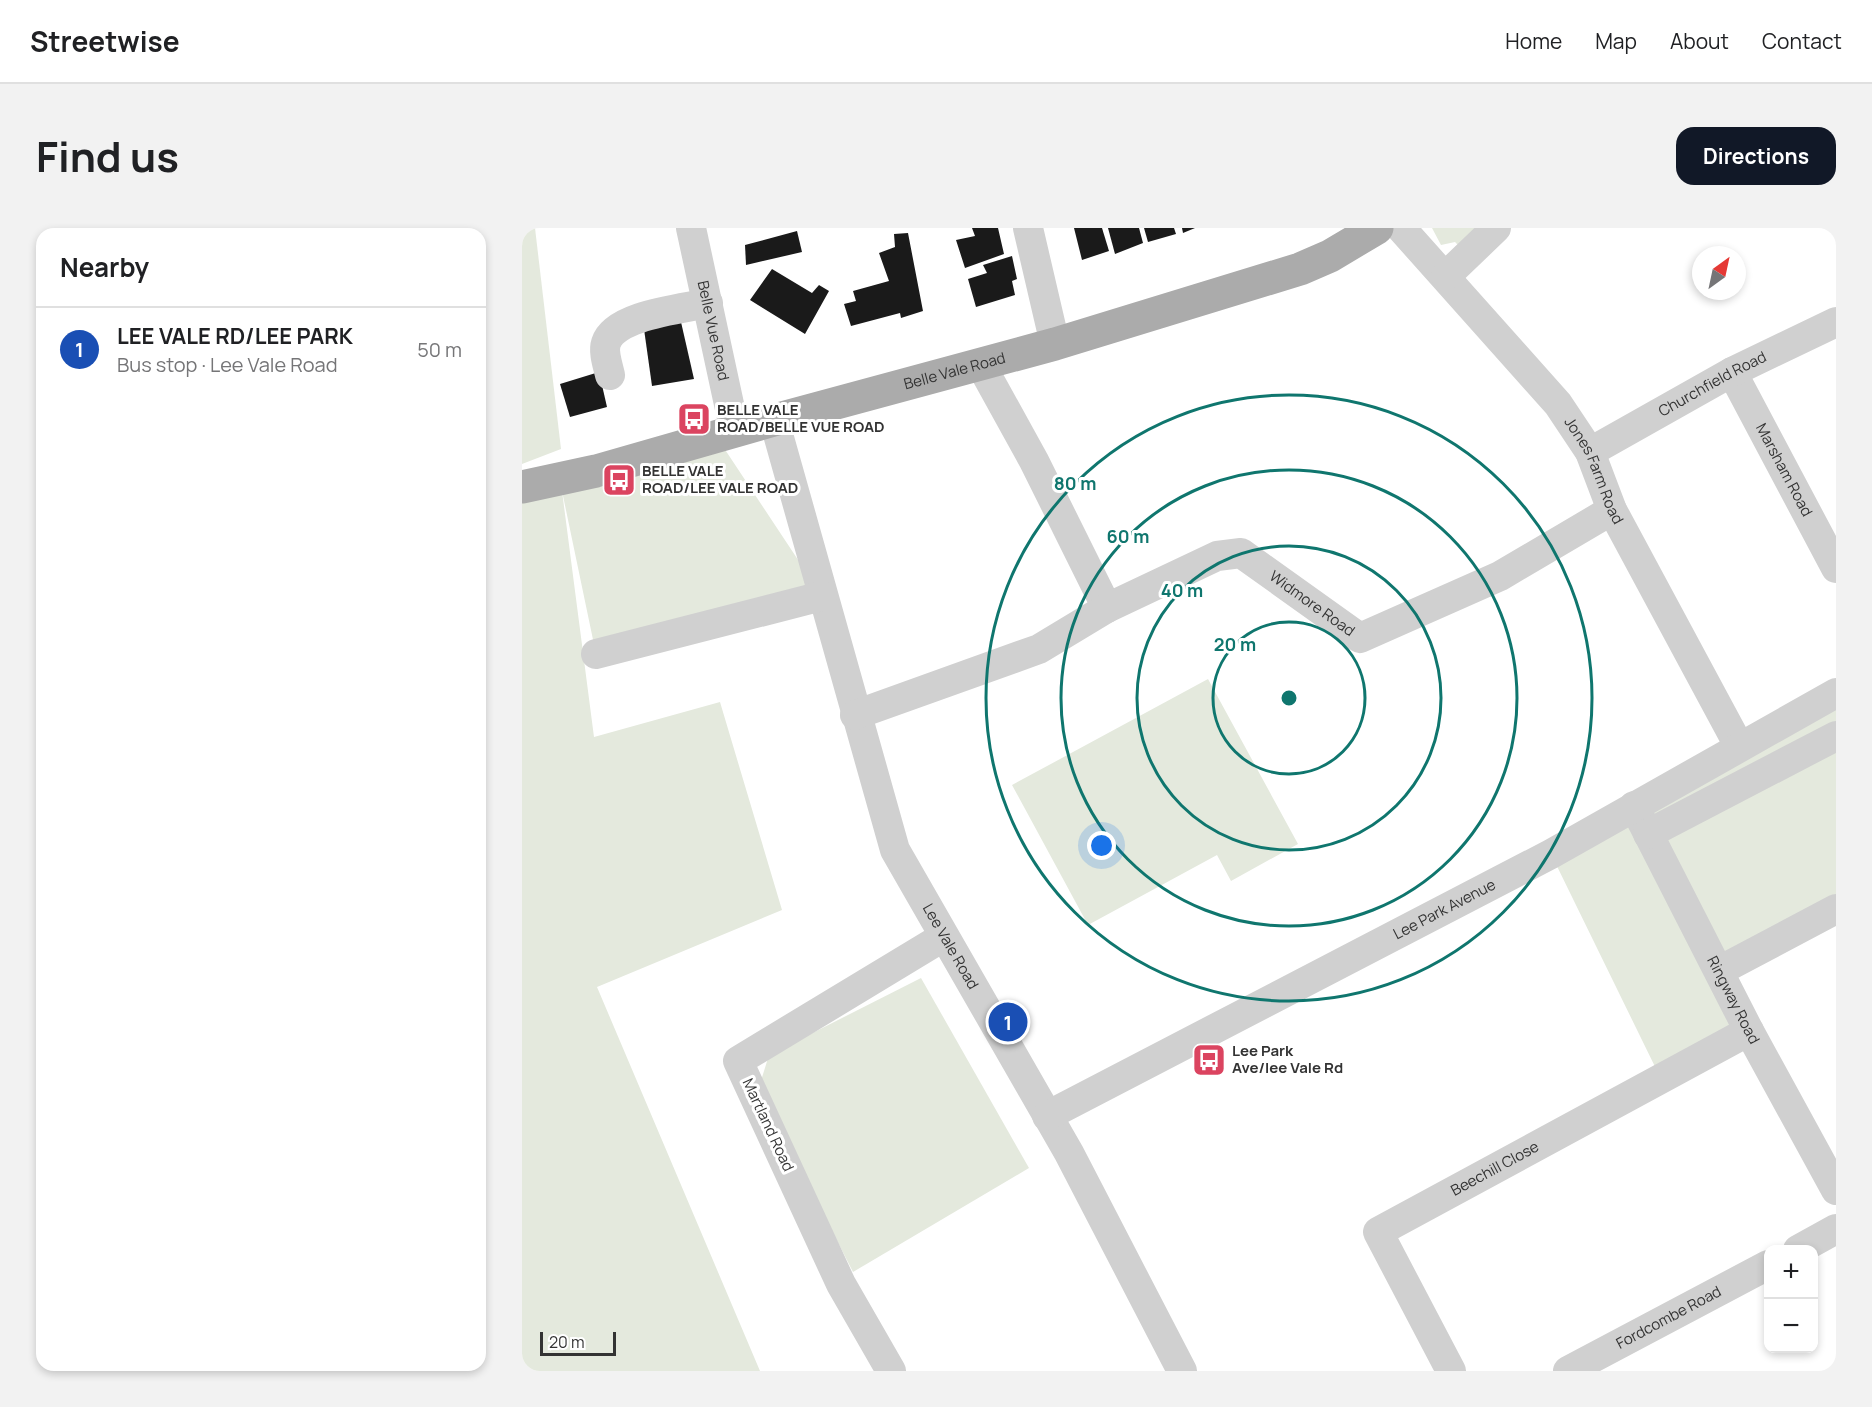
<!DOCTYPE html>
<html lang="en">
<head>
<meta charset="utf-8">
<style>
  :root { --surface:#fff; --page:#f2f2f2; --text:#202124; --muted:#757577; --line:#e0e0e0; --accent:#111827 }
  body { margin:0; font-family:Manrope,sans-serif; background:var(--page); color:var(--text) }
  .controls { position:absolute; right:18px; bottom:18px; display:grid; overflow:hidden; border-radius:12px; box-shadow:0 3px 9px #0003 }
  .controls button { width:54px; height:54px; display:grid; place-items:center; padding:0; border:0; border-bottom:2px solid var(--line); background:var(--surface); color:var(--text); font:30px sans-serif }
  .compass { position:absolute; left:1170px; top:18px; width:54px; height:54px; border-radius:50%; background:var(--surface); box-shadow:0 3px 9px #0003; rotate:33deg }
  .scale { position:absolute; left:18px; bottom:15px; width:76px; box-sizing:border-box; padding-left:6px; border:3px solid #333; border-top:0; font-size:16px; line-height:21px; white-space:nowrap; color:#333; -webkit-text-stroke:4px #fff; paint-order:stroke }
  .you { position:absolute; left:580px; top:618px; width:21px; height:21px; margin:-15px; border:4px solid #fff; border-radius:50%; background:#1a73e8; box-shadow:0 0 0 9px #1a73e833 }
  .badge { display:grid; place-items:center; width:39px; height:39px; border-radius:50%; background:var(--accent); color:#fff; font-size:20px; font-weight:700 }
  .pin { position:absolute; translate:-50% -50%; border:3px solid #fff; box-shadow:0 2px 6px #0006 }
  .list { margin:0; padding:0; list-style:none }
  h2 { display:flex; justify-content:space-between; align-items:center; height:78px; margin:0; padding:0 24px; font-size:26px }
  h2 small { font-size:20px; font-weight:400; color:var(--muted) }
  .list li { display:grid; grid-template-columns:39px 1fr auto; gap:18px; align-items:center; box-sizing:border-box; height:84px; padding:0 24px; border-top:2px solid var(--line) }
  .list b { display:block; font-size:22px; white-space:nowrap }
  .list p { margin:0; font-size:20px; white-space:nowrap; color:var(--muted) }
  .list em { font-size:20px; font-style:normal; color:var(--muted) }
  .map { position:relative; flex:none; width:1314px; height:1143px; overflow:hidden; border-radius:18px }
  header { display:flex; align-items:center; gap:36px; box-sizing:border-box; height:84px; padding:0 30px; background:var(--surface); border-bottom:2px solid var(--line) }
  header strong { font-size:28px }
  nav { display:flex; gap:33px; margin-inline-start:auto; font-size:21px }
  .intro { display:flex; align-items:center; justify-content:space-between; box-sizing:border-box; height:144px; padding:0 36px }
  h1 { margin:0; font-size:42px }
  .button { padding:15px 27px; border-radius:18px; background:var(--accent); color:#fff; font-size:21px; font-weight:700 }
  main { display:flex; gap:36px; padding:0 36px }
  aside { flex:1; background:var(--surface); border-radius:18px; box-shadow:0 3px 9px #0003 }
  .map>svg:first-child { display:block }
</style>
</head>
<body>
<header>
<strong>Streetwise</strong>
<nav><a>Home</a><a>Map</a><a>About</a><a>Contact</a></nav>
</header>
<div class="intro"><h1>Find us</h1><a class="button">Directions</a></div>
<main>
<aside>
<h2>Nearby<small></small></h2>
<ul class="list">
<li><span class="badge" style="background:#1a4fb4">1</span><div><b>LEE VALE RD/LEE PARK</b><p>Bus stop · Lee Vale Road</p></div><em>50 m</em></li>
</ul>
</aside>
<div class="map">
<svg width="1314" height="1143" viewBox="0 0 1314 1143">
  <rect width="100%" height="100%" fill="#fff"/>
  <!-- green -->
  <g fill="#e4e9dd">
    <polygon points="0,0 13,0 39,221 0,236"/>
    <polygon points="910,0 962,0 940,21 933,14 919,17"/>
    <polygon points="194,208 300,368 74,426 40,263 72,509 198,474 260,682 75,759 238,1143 0,1143 0,258"/>
    <polygon points="686,451 776,616 709,653 695,627 566,697 490,557"/>
    <polygon points="1314,465 1314,681 1198,743 1227,803 1140,853 1029,626"/>
    <polygon points="399,750 507,940 331,1044 237,859 247,827"/>
  </g>
  <!-- building -->
  <g fill="#1a1a1a">
    <polygon points="450,0 476,0 482,26 443,40 434,12 453,8"/>
    <polygon points="552,0 580,0 587,23 560,32"/>
    <polygon points="586,0 617,0 621,15 593,26"/>
    <polygon points="622,0 652,0 654,6 626,14"/>
    <polygon points="660,0 673,0 661,5"/>
    <polygon points="275,3 280,24 224,37 223,17"/>
    <polygon points="386,5 401,83 379,90 378,85 329,98 322,76 334,73 331,63 367,53 357,25 373,19 372,6"/>
    <polygon points="490,28 495,51 490,53 493,67 454,79 446,51 465,45 461,37"/>
    <polygon points="250,41 290,65 297,57 307,63 283,106 228,72"/>
    <polygon points="159,94 172,151 130,158 122,101"/>
    <polygon points="77,144 85,179 48,189 38,156"/>
  </g>
  <g fill="none" stroke-linecap="round" stroke-linejoin="round">
    <!-- minor -->
    <g stroke="#d0d0d0" stroke-width="30">
      <path id="s1" d="M169 0 213 204"/>
      <polyline points="506,0 533,116"/>
      <path id="s2" d="M879 0 1036 176 1068 224 1090 282 1217 518"/>
      <polyline points="924,48 974,0"/>
      <polyline points="459,137 512,233 585,380"/>
      <path id="s3" d="M1210 144 1314 340"/>
      <path d="M88 147C86 138 81 124 84 115 93 87 160 81 186 75"/>
      <path id="s4" d="M252 192 373 622 547 925 660 1143"/>
      <path id="s5" d="M1068 224 1210 144 1314 94"/>
      <polyline points="74,426 300,368"/>
      <path id="s6" d="M333 487 517 421 585 380 695 328 719 325 838 410 978 348 1090 282"/>
      <path id="s7" d="M1112 578 1227 803 1314 962"/>
      <polyline points="1126,606 1314,508"/>
      <polyline points="1197,743 1314,681"/>
      <path id="s8" d="M525 888 1029 626 1314 465"/>
      <polyline points="1276,1022 1314,1001"/>
      <polyline points="369,1143 319,1056 216,833 421,709"/>
      <path id="s9" d="M929 1143 856 1004 1227 803"/>
      <path id="s10" d="M1046 1143 1246 1037"/>
    </g>
    <!-- major -->
    <path stroke="#ababab" stroke-width="33" id="s11" d="M0 259 74 243 252 192 533 116 778 41 808 28 855 0"/>
  </g>
  <!-- distance rings -->
  <g fill="none" stroke="#0f766e" stroke-width="3">
    <circle cx="767" cy="470" r="76"/>
    <circle cx="767" cy="470" r="152"/>
    <circle cx="767" cy="470" r="228"/>
    <circle cx="767" cy="470" r="303"/>
  </g>
  <!-- icons -->
  <defs>
    <g id="bus-square" transform="scale(1.725)"><rect x="-9" y="-9" width="18" height="18" rx="4" fill="#db4460" stroke="#fff"/><path d="M-5-6H5V4H4V6H2V4H-2V6H-4V4H-5ZM-3.5-4V0h7V-4ZM-3.5 1.2v1.5H-2V1.2ZM2 1.2v1.5H3.5V1.2Z" fill="#fff"/></g>
  </defs>
  <g fill-rule="evenodd">
    <use href="#bus-square" x="172" y="191"/>
    <use href="#bus-square" x="97" y="252"/>
    <use href="#bus-square" x="687" y="832"/>
  </g>
  <g text-anchor="middle" stroke-width="6" stroke-linejoin="round" paint-order="stroke">
    <!-- street labels -->
    <g font-size="15" fill="#333" stroke="#fff">
      <text dy="5" stroke="none"><textPath href="#s1" startOffset="105">Belle Vue Road</textPath></text>
      <text dy="5" stroke="none"><textPath href="#s11" startOffset="448">Belle Vale Road</textPath></text>
      <text dy="5" stroke="none"><textPath href="#s5" startOffset="140">Churchfield Road</textPath></text>
      <text dy="5" stroke="none"><textPath href="#s3" startOffset="111">Marsham Road</textPath></text>
      <text dy="5" stroke="none"><textPath href="#s2" startOffset="312">Jones Farm Road</textPath></text>
      <text dy="5" stroke="none"><textPath href="#s6" startOffset="508">Widmore Road</textPath></text>
      <text dy="5" stroke="none"><textPath href="#s8" startOffset="448">Lee Park Avenue</textPath></text>
      <text dy="5" stroke="none"><textPath href="#s4" startOffset="558">Lee Vale Road</textPath></text>
      <text dy="5" stroke="none"><textPath href="#s7" startOffset="218">Ringway Road</textPath></text>
      <text transform="translate(246 897) rotate(65)" y="5">Martland Road</text>
      <text dy="5" stroke="none"><textPath href="#s9" startOffset="290">Beechill Close</textPath></text>
      <text dy="5" stroke="none"><textPath href="#s10" startOffset="114">Fordcombe Road</textPath></text>
    </g>
    <!-- poi labels -->
    <g font-size="15" font-weight="bold" fill="#333" stroke="#fff" text-anchor="start">
      <text x="195" y="187">BELLE VALE<tspan x="195" dy="17">ROAD/BELLE VUE ROAD</tspan></text>
      <text x="120" y="248">BELLE VALE<tspan x="120" dy="17">ROAD/LEE VALE ROAD</tspan></text>
      <text x="710" y="828">Lee Park<tspan x="710" dy="17">Ave/lee Vale Rd</tspan></text>
    </g>
  </g>
  <circle cx="767" cy="470" r="9" fill="#0f766e" stroke="#fff" stroke-width="3"/>
  <g font-size="18" text-anchor="middle" font-weight="bold" fill="#0f766e" stroke="#fff" stroke-width="6" stroke-linejoin="round" paint-order="stroke">
    <text x="553" y="262">80 m</text>
    <text x="606" y="315">60 m</text>
    <text x="660" y="369">40 m</text>
    <text x="713" y="423">20 m</text>
  </g>
</svg>
<div class="controls">
<button>+</button>
<button>−</button>
</div>
<svg class="compass" viewBox="-18 -18 36 36"><path d="M0-13l5 13h-10z" fill="#e53935"/><path d="M0 13l5-13h-10z" fill="#757577"/></svg>
<div class="scale">20 m</div>
<div class="you"></div>
<div class="pin badge" style="left:486px;top:794px;background:#1a4fb4">1</div>
</div>
</main>
</body>
</html>
